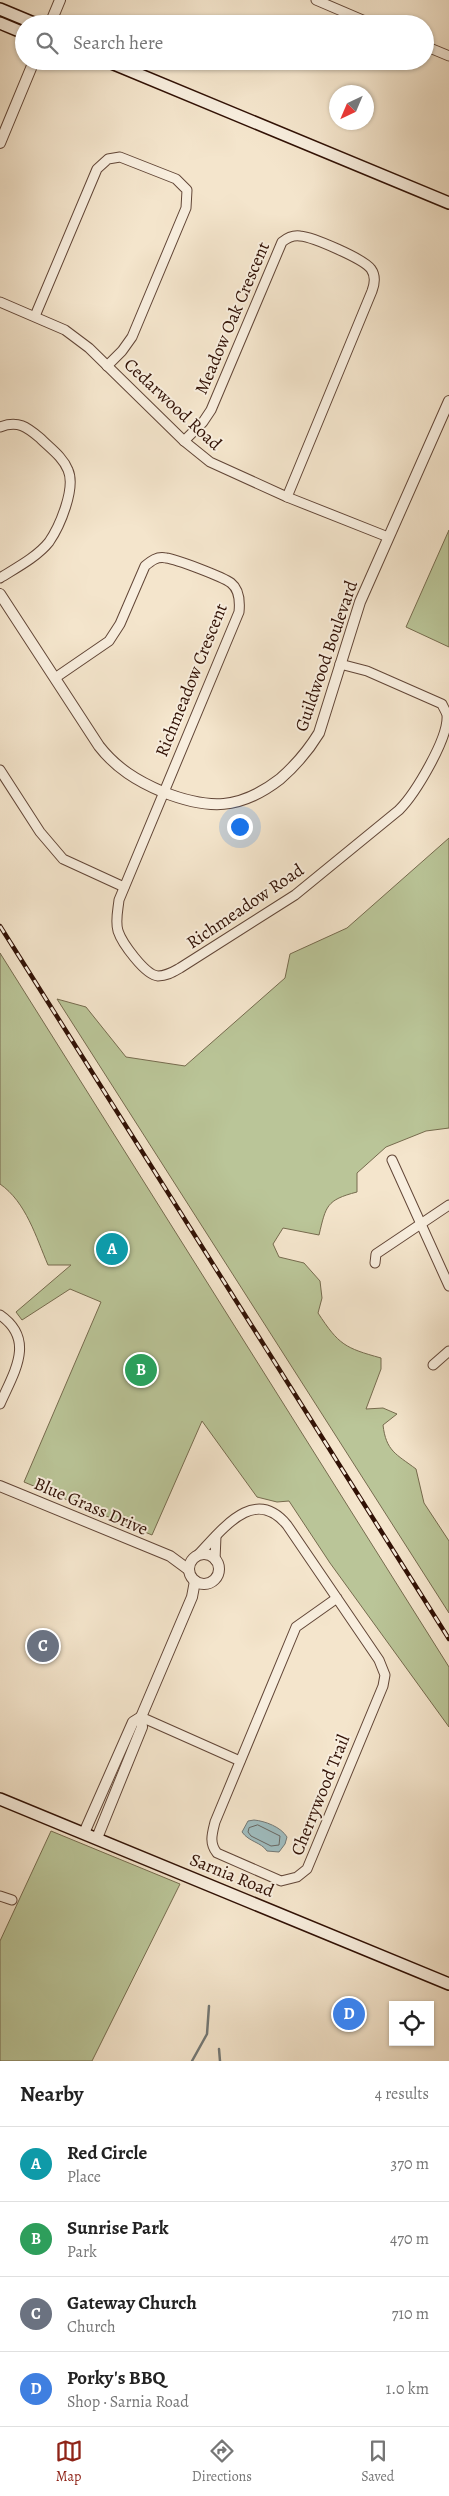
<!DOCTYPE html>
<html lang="en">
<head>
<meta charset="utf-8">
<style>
  :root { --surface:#fff; --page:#f2f2f2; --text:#222; --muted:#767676; --line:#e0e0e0; --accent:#8f2418 }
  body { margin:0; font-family:Alegreya,serif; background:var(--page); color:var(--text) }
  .controls { position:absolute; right:15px; bottom:15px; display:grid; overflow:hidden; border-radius:0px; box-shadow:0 1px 4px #0004 }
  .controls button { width:45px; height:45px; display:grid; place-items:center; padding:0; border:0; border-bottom:1px solid var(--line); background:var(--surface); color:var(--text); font:25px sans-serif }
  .compass { position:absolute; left:329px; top:85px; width:45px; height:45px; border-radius:50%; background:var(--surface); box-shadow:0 1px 4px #0004; rotate:224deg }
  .you { position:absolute; left:239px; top:826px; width:18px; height:18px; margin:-12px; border:4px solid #fff; border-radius:50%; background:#1a73e8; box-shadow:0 0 0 8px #1a73e833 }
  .badge { display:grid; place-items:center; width:32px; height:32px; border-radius:50%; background:var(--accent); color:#fff; font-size:16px; font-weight:700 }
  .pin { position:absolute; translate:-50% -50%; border:2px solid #fff; box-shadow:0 1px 5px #0006 }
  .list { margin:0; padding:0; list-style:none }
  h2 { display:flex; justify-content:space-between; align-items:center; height:65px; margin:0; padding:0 20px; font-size:21px }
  h2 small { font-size:16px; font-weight:400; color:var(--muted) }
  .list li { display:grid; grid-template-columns:32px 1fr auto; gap:15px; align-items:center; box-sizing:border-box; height:75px; padding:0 20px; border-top:1px solid var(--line) }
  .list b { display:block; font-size:19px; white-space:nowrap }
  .list p { margin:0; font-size:16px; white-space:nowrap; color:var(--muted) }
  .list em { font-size:16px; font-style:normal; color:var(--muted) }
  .icon { flex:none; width:28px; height:28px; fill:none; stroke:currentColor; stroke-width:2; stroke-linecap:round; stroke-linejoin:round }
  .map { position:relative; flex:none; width:449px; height:2061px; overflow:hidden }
  .search { position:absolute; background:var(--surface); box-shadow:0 1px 4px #0004; left:15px; right:15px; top:15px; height:55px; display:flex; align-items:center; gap:12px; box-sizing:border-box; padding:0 18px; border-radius:28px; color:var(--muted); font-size:19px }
  .sheet { height:365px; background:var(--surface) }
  nav { display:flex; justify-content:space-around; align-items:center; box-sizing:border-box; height:70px; border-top:1px solid var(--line); background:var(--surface); font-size:14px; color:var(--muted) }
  nav a { display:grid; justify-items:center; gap:2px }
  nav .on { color:var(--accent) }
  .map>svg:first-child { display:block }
</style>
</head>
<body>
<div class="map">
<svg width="449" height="2061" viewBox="0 0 449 2061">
  <rect width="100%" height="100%" fill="#f4e5cc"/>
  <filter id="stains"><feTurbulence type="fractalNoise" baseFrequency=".004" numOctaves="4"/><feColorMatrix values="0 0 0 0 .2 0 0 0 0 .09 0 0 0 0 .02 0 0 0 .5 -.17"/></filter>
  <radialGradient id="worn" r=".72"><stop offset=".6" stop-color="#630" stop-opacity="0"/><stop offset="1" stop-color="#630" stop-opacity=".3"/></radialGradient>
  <!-- green -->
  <g fill="#bac598" stroke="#766b4e">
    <polygon points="449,530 449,647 406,627"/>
    <path d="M449 838V1128L426 1131 386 1147 357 1173V1192C326 1200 326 1206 319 1235L283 1228 273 1244 279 1257 304 1263 320 1281 322 1298 318 1313C339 1345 345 1348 381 1358V1369L366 1409 383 1408 397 1414 383 1425C386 1451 396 1454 416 1469L424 1503 449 1541V1613L57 999 86 1007 126 1057 185 1066 285 978 290 954 347 928Z"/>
    <path d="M0 953 449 1667V1727L330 1563 289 1501 277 1502 257 1497 202 1421 152 1535 24 1482 101 1302 70 1289 22 1320 16 1312 71 1265H48C36 1237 26 1202 0 1184Z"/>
    <polygon points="51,1831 180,1884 92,2061 0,2061 0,1941"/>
  </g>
  <!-- water -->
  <path fill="#9fbdc0" stroke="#737875" d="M254 1820C265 1821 281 1827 287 1837L285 1844 279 1852 267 1851C261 1842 249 1842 242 1832L248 1821Z"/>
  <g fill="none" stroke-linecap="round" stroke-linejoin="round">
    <!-- shore -->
    <polygon stroke="#686762" stroke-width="1" points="258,1825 280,1836 279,1845 271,1846 251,1836 248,1832 249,1828"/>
    <!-- stream -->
    <g stroke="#737875" stroke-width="2.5">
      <polyline points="219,2049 220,2061"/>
      <polyline points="192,2061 207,2034 209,2006"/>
    </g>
    <!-- minor casing -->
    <g stroke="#624637" stroke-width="11">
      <g id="minor">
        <polyline points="316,0 372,24"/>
        <polyline points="425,46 449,56"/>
        <polyline points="0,302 65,330 89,348 184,441 210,462 287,497 388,537"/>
        <polyline points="35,316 97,169 108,159 120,157 176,179 187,190 186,208 132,337 122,351 107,366"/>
        <path d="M0 427C18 420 27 427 40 438 50 448 63 457 68 470 76 488 60 526 49 542 37 557 16 568 0 578"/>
        <path d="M184 441 203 422 211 410 282 242C287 238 293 235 300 236 313 237 364 259 371 269 376 276 375 283 372 291L287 497"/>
        <path d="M55 678 109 641 120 624 145 566C151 561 157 556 166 558 176 559 223 577 231 583 240 590 240 602 239 612L119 900C118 910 115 921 118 931 122 943 145 975 158 976 167 976 173 972 180 968L295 895 399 810C415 794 449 738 447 715 446 711 443 707 442 704L367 671 340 664"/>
        <polyline points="0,770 40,832 63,859 124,887"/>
        <polyline points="392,1160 449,1286"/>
        <polyline points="375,1263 376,1254 449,1205"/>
        <path d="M0 1315C36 1340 14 1372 0 1404"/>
        <polyline points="433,1365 449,1351"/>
        <path d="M197 1556C222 1530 254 1485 287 1525L379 1660 385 1675 383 1686 307 1869 297 1877 281 1881 217 1853C209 1843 212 1834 215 1822L296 1627 337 1598"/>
        <polyline points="215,1560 216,1536"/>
        <polyline points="141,1717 240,1761"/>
        <polyline points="0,1896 12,1900"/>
      </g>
    </g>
    <!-- tertiary casing -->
    <g stroke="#624637" stroke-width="12">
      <g id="tertiary">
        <polyline points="50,24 60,0"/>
        <polyline points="0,143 34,61"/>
        <path d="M0 594 99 746C116 768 137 781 163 792 209 810 240 810 280 779 296 765 308 751 319 733L360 602 449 401"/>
        <polyline points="0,1486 170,1556 189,1570"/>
        <circle cx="204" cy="1569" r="15"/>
        <polyline points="84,1833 133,1722 141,1717"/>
        <polyline points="97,1838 142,1727 141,1717 192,1597 195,1581"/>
      </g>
    </g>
    <!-- secondary casing -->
    <g stroke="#311105" stroke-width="14">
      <g id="secondary">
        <polyline points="0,9 36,24"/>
        <polyline points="0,23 24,33"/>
        <polyline points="98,61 109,62 449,203"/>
        <polyline points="0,1799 449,1984"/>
      </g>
    </g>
    <!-- minor -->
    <use href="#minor" stroke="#f8eede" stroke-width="9"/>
    <!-- tertiary -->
    <use href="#tertiary" stroke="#f8eede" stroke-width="10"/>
    <!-- secondary -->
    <use href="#secondary" stroke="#f8eede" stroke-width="11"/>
    <!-- rail casing -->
    <g stroke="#311105" stroke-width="4.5">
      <polyline id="rail" points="0,926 449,1639"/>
    </g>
    <!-- rail -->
    <use href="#rail" stroke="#f8eede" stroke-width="2.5" stroke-dasharray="8" stroke-linecap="butt"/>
  </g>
  <g text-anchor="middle" stroke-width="4" stroke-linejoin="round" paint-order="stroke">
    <!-- street labels -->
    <g font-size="18" fill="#311105" stroke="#f8eede">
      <text transform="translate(232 318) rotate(-67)" y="6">Meadow Oak Crescent</text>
      <text transform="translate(173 404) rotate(43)" y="6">Cedarwood Road</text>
      <text transform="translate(326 656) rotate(-71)" y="6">Guildwood Boulevard</text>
      <text transform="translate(191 680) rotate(-68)" y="6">Richmeadow Crescent</text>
      <text transform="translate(245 906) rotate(-34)" y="6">Richmeadow Road</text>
      <text transform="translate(91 1506) rotate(23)" y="6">Blue Grass Drive</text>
      <text transform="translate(320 1795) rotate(-68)" y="6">Cherrywood Trail</text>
      <text transform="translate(232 1875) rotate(22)" y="6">Sarnia Road</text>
    </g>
  </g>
  <rect width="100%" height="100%" filter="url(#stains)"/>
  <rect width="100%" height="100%" fill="url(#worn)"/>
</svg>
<div class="controls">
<button><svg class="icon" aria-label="locate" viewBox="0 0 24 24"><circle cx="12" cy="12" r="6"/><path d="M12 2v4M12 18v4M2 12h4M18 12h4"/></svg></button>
</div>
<svg class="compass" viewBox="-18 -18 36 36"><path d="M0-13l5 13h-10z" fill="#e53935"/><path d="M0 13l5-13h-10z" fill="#767676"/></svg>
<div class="you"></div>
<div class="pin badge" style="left:112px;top:1249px;background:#0f9aa8">A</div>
<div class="pin badge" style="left:141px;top:1370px;background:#2e9e5b">B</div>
<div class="pin badge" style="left:43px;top:1646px;background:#6b7280">C</div>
<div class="pin badge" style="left:349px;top:2014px;background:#3f7fe0">D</div>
<div class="search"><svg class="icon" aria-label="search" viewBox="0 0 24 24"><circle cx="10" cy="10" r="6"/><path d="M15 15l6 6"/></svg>Search here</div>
</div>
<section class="sheet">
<h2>Nearby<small>4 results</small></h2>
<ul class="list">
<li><span class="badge" style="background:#0f9aa8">A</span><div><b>Red Circle</b><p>Place</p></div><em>370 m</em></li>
<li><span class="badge" style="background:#2e9e5b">B</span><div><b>Sunrise Park</b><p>Park</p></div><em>470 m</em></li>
<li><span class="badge" style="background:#6b7280">C</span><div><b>Gateway Church</b><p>Church</p></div><em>710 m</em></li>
<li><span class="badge" style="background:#3f7fe0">D</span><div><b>Porky's BBQ</b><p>Shop · Sarnia Road</p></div><em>1.0 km</em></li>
</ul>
</section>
<nav>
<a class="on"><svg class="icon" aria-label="map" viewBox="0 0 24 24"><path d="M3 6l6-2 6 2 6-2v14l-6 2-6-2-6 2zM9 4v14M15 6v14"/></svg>Map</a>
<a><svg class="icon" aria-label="directions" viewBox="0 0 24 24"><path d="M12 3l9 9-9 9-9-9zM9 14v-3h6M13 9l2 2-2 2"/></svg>Directions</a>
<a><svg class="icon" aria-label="saved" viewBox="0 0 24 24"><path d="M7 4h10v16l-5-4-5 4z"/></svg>Saved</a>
</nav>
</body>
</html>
